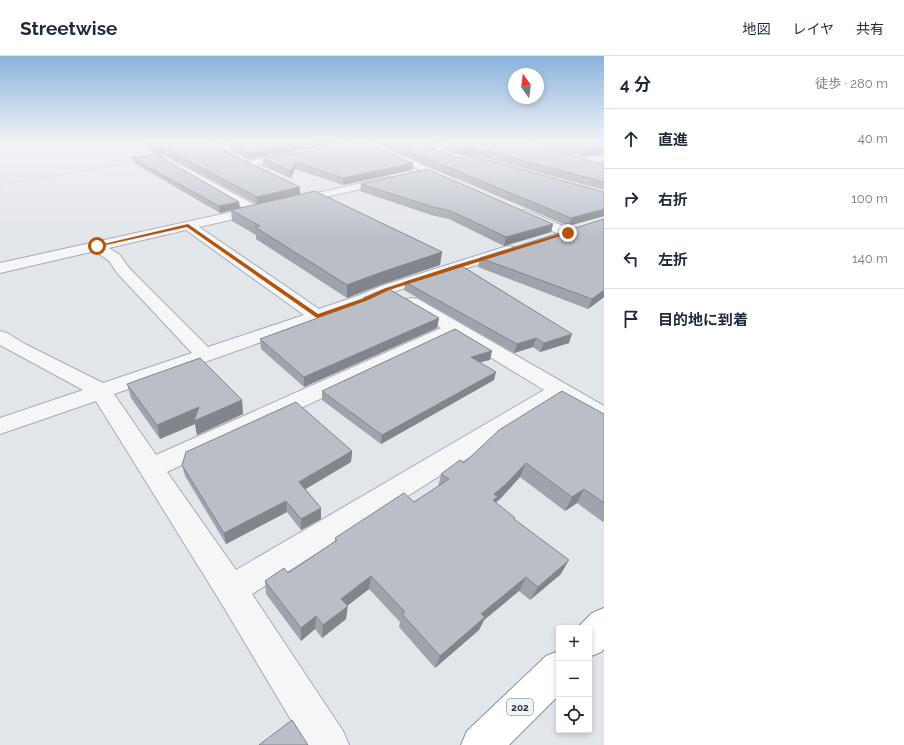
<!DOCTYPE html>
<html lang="ja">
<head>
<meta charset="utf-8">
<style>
  :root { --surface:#fff; --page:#f2f2f3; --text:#1f2937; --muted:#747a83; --line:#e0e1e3 }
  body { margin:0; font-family:Raleway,"Noto Sans JP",sans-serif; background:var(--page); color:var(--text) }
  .controls { position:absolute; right:12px; bottom:12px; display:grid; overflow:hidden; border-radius:4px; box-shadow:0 2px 6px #0003 }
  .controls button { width:36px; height:36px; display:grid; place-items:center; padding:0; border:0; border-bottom:1px solid var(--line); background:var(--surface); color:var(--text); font:20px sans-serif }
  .compass { position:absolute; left:508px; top:12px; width:36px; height:36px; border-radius:50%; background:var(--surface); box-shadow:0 2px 6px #0003; rotate:346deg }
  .stop { position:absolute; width:12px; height:12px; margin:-9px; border:3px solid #b45309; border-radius:50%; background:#fff }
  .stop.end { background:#b45309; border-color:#fff; box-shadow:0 1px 4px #0008 }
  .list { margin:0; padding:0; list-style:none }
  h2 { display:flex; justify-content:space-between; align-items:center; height:52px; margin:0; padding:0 16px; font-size:17px }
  h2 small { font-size:13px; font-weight:400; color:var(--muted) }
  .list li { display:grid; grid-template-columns:26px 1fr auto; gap:12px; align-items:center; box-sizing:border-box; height:60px; padding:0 16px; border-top:1px solid var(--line) }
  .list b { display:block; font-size:15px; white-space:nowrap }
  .list em { font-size:13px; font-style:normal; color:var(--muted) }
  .icon { flex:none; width:22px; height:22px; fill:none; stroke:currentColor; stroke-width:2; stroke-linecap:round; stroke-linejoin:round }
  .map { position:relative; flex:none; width:604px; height:689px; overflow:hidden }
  header { display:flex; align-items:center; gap:24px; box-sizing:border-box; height:56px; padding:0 20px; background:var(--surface); border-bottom:1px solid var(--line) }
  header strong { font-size:19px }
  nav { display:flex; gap:22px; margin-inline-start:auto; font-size:14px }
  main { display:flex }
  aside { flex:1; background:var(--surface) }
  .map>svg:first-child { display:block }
</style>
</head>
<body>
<header>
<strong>Streetwise</strong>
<nav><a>地図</a><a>レイヤ</a><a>共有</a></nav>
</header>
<main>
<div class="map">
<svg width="604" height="689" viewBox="0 0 604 689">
  <rect width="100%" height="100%" fill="#e2e5ea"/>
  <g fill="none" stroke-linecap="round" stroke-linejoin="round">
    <!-- minor casing -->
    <g stroke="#a7acb4" stroke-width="2">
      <g id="minor">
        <polygon points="241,86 261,86 257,89 215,96 211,93 215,90"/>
        <polygon points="295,86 308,86 328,93 329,95 325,98 322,97"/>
        <path d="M357 86H369L404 101C427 92 449 86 474 86L470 89 432 96 412 104 455 123 456 125 451 128Z"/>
        <polygon points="293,97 296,98 298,100 296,102 247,111 242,108 247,105"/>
        <path d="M162 99 257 150H265L267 153 265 156 199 171 319 253 360 239 381 230 504 191 509 190 514 191 516 194 514 197 393 236 372 247 114 338 156 399 441 272 406 251 404 247 406 243 412 242 418 243 604 350V368L596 365 560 344 252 538 343 675 349 689H306L220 545 96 345 0 378V362L83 334 0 289V275L7 277 25 288 103 327 192 297 118 218 109 205 95 195 0 217V207L245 153 159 104 157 102ZM186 174 304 259 208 291 129 212 120 199 109 192ZM454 279 544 334 236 514 167 416Z"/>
        <polygon points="604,99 604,105 583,108 578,105 583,102"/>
        <polygon points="389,121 393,122 394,124 393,126 294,148 290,147 288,145 290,143 294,142"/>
        <polygon points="525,154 573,174 575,177 573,180 563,180 521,161 519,158 521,155"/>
      </g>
    </g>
    <!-- trunk casing -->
    <g stroke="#8992a1" stroke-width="2">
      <g id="trunk">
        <polygon points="604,552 604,593 601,596 589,601 589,572 577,572 592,557"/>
        <polygon points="559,595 559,639 509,689 461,689 467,675 546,600"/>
      </g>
    </g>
    <!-- path -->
    <polyline stroke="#bfc3c9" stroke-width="1" stroke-dasharray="1.5 1.5" stroke-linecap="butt" points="0,129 136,106"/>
    <!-- minor -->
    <use href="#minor" fill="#f4f6f8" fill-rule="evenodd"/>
    <!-- trunk -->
    <use href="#trunk" fill="#fff" fill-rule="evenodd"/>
  </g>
  <!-- wall -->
  <g fill="#9fa3ab">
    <polygon points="136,86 205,86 300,131 300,138 440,209 380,229 347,242 256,183 256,179 232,165 231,154 220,157 134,107 132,102 240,152 257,148 163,98 158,100"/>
    <polygon points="211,86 231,86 216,88"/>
    <polygon points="246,86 348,86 248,103 230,95 229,89"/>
    <polygon points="372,86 448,86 427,90 427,91 460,102 604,136 604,160 568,170"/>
    <polygon points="461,86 604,109 604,134 474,99 460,99 446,95 447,89"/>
    <polygon points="525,86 604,86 604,98 583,100 531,87"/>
    <polygon points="604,101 604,108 602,107"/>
    <polygon points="263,103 413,107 412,114 343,129 295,113 291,122 263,110"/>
    <polygon points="361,128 553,168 551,176 504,190 449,163 431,159 360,135"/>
    <polygon points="480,202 604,241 588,253 478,211"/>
    <polygon points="405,226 569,287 540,296 533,291 514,297 404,234"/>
    <polygon points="363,242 439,262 437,272 304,331 261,293 260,283 363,246"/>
    <polygon points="490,304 480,306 494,324 381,388 322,344 322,335"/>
    <polygon points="127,328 242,344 243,358 197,379 195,368 160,383 131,342"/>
    <polygon points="604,358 604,465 603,466 577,447 565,455 520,421 501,442 496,446 514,464 561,518 530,544 519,535 484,564 479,574 435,612 399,571 400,566 369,533 347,550 346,563 322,582 315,573 301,585 266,538 265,525 288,517 335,486 335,482 414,446 438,431 441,418 464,407"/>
    <polygon points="352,395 351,406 305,433 321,452 321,463 301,474 287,456 226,488 185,420 182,409"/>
  </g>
  <!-- shaded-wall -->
  <g fill="#82858b">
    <polygon points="216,86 231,86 216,88"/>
    <polygon points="313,86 348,86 248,103 248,97"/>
    <polygon points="426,86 448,86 427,91 426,87"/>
    <polygon points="162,91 163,98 158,100 157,93"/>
    <polygon points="476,92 474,99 460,99 461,93"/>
    <polygon points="604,92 604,98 583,100 585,94"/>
    <polygon points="295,106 295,113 291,122 291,115"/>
    <polygon points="413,107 412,114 343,129 343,122"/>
    <polygon points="300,131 300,139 257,148 257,141"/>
    <polygon points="239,146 240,152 220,157 219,150"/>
    <polygon points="604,153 604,160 568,170 571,162"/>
    <polygon points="553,168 551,176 504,190 506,181"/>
    <polygon points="442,196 440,209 380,229 347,242 347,229 382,216"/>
    <polygon points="604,234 604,241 588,253 592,243"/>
    <polygon points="439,262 437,272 304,331 304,321"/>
    <polygon points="572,278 569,287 540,296 544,287"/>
    <polygon points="536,282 533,291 514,297 517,288"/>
    <polygon points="492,295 490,304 469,309 471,301"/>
    <polygon points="496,316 494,324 381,388 382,379"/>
    <polygon points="242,344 243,358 197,379 195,368 160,383 157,369 199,351"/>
    <polygon points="352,395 351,406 299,437 299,426"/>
    <polygon points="526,407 520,421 501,442 495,447 488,458 494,438"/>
    <polygon points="584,433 577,447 565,455 572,441"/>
    <polygon points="286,445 287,456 226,488 224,477"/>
    <polygon points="321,452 321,463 301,474 301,463"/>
    <polygon points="569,504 561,518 530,544 538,531"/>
    <polygon points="371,520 369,533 339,556 341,543"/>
    <polygon points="526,521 519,535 484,564 479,574 435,612 440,600 481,558"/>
    <polygon points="348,550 346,563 322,582 323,569"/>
    <polygon points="316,560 315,573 301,585 301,572"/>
  </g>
  <!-- building -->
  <g fill="#b9bec7" stroke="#82858b">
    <polygon points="145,86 205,86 300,131 257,141 162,91 157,93"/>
    <polygon points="246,86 313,86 248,97 229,89"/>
    <polygon points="364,86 413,107 343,122 295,106 291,115 263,103"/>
    <polygon points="387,86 426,86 426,87 427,91 460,102 472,100 604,136 604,153 571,162"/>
    <polygon points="461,86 520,86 576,100 604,109 604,126 476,92 461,93 447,89"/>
    <polygon points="554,86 604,86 604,92 585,94"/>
    <polygon points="156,98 239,146 219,150 132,102"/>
    <polygon points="427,113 553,168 506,181 451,155 433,151 361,128"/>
    <polygon points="315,135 442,196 382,216 347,229 255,171 260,170 231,154"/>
    <polygon points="604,163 604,234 592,243 480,202"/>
    <polygon points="460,209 572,278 544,287 536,282 517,288 405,226"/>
    <polygon points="387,232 439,262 304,321 260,283 367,244 363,242"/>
    <polygon points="455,273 492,295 471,301 496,316 382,379 322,335"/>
    <polygon points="200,302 242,344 194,365 199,351 157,369 127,328"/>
    <polygon points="562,335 604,358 604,447 584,433 572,441 526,407 506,428 494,438 498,441 493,444 515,462 514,463 569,504 538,531 526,521 481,558 485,561 440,600 402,558 405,556 371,520 341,543 348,550 323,569 316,560 301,572 265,525 284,512 288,517 337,484 335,482 404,437 414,446 449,423 441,418 460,404 464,407 499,374"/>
    <polygon points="296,346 352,395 299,426 321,452 301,463 286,445 224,477 182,409 186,396"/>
    <polygon points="292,664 308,689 259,689"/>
  </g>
  <!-- sky -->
  <linearGradient id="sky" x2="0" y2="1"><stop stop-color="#8ab3dc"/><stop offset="0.47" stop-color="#f2f3f6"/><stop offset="1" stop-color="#f2f3f6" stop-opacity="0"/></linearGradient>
  <rect width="604" height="183" fill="url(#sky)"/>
  <!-- route -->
  <polygon fill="#b45309" points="188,168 318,258 364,242 386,232 456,209 566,176 570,177 389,234 368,244 317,262 187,171 97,191 95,190"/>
  <g text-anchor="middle" stroke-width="3.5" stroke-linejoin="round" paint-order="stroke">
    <!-- shield labels -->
    <rect fill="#f1f4f7" stroke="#666c78" stroke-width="1" x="507" y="643" width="26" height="16" rx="3"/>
    <g font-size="10" font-weight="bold" fill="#2a3242">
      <text x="520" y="655">202</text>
    </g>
  </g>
</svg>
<div class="controls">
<button>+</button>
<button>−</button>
<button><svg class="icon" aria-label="locate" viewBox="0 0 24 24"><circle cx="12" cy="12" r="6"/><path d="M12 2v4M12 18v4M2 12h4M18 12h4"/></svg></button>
</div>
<svg class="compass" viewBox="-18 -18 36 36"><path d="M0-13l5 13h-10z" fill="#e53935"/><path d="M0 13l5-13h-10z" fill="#747a83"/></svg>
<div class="stop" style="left:97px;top:190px"></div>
<div class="stop end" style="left:568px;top:177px"></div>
</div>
<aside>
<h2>4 分<small>徒歩 · 280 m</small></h2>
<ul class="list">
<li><svg class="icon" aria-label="ahead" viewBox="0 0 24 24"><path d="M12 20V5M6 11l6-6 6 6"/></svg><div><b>直進</b></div><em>40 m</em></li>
<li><svg class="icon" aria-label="right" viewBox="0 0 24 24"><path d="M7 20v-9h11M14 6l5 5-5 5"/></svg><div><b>右折</b></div><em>100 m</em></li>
<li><svg class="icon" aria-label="left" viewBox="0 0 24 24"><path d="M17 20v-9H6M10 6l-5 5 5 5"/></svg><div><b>左折</b></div><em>140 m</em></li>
<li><svg class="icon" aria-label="arrive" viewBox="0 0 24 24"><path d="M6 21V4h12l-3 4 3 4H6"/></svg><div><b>目的地に到着</b></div></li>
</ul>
</aside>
</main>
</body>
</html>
